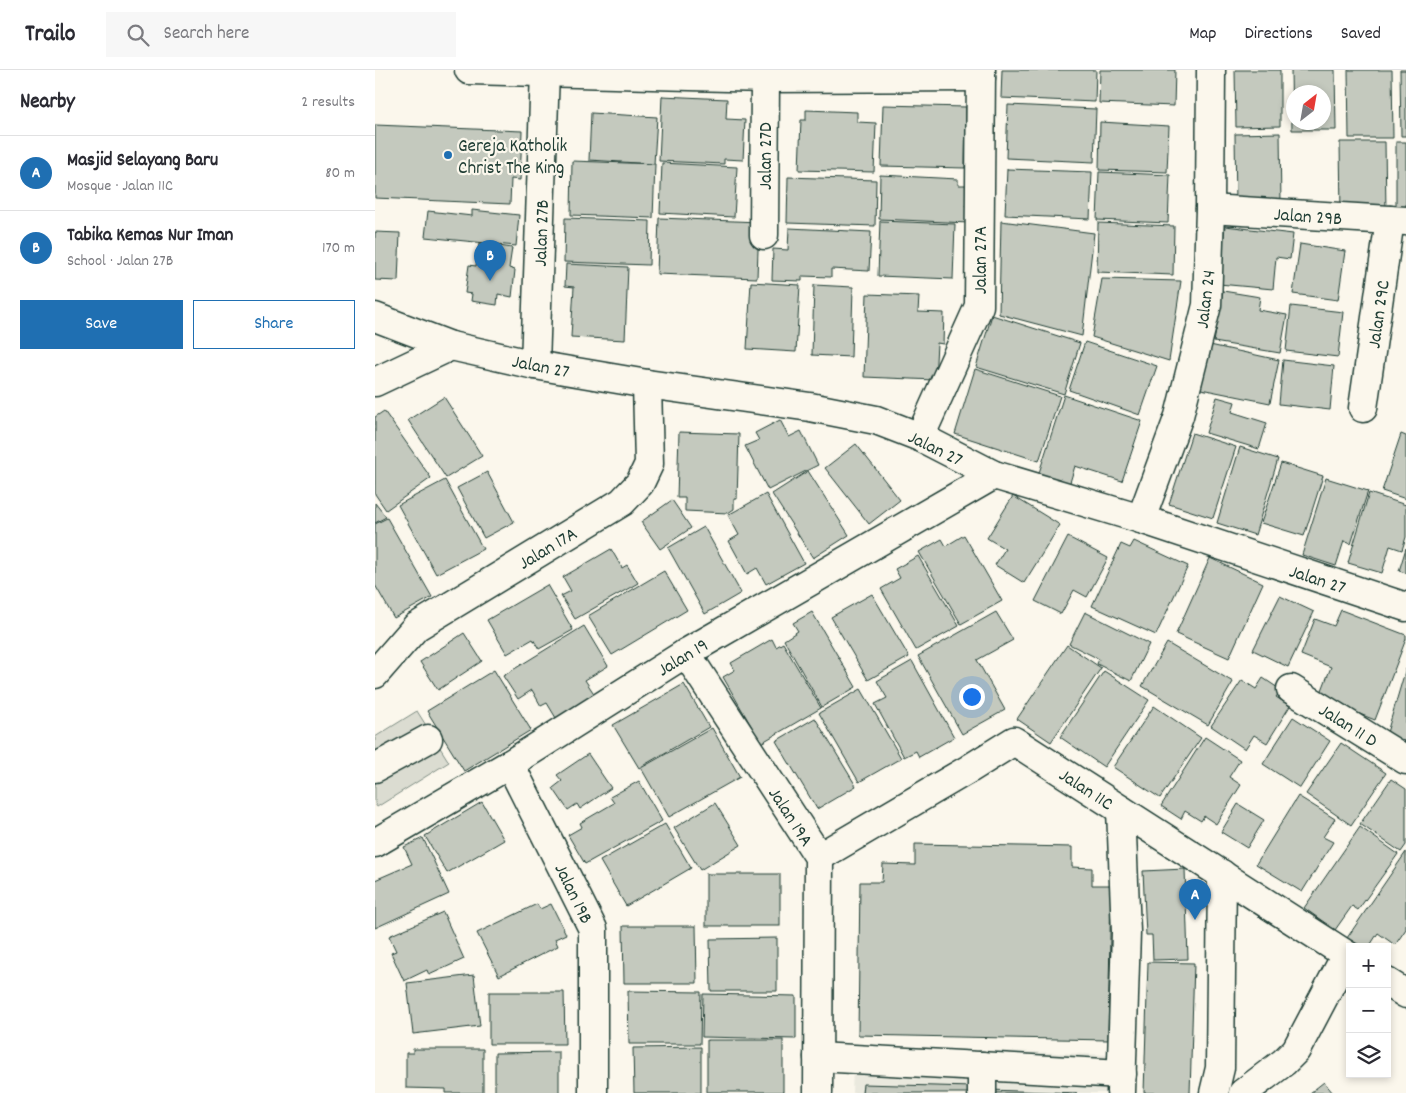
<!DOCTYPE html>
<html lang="en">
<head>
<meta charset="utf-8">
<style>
  :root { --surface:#fff; --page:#f7f7f7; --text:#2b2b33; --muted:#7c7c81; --line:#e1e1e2; --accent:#1f6fb2 }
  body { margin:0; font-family:Dekko,sans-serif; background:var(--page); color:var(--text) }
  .controls { position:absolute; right:15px; bottom:15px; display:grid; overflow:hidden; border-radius:0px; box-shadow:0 2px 8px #0003 }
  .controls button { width:45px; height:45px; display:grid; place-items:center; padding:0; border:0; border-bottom:1px solid var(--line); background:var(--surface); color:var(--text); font:25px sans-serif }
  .compass { position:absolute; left:911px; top:15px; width:45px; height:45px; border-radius:50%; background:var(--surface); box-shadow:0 2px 8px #0003; rotate:31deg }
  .you { position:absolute; left:596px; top:626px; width:18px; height:18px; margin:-12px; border:4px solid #fff; border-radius:50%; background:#1a73e8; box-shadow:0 0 0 8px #1a73e833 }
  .badge { display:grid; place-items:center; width:32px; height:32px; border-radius:50%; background:var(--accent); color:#fff; font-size:16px; font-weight:700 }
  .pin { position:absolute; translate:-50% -41px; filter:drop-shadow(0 1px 2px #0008) }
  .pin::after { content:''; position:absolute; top:26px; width:18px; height:15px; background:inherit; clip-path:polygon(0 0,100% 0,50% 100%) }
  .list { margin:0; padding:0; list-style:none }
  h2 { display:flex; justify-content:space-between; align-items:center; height:65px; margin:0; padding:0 20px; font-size:21px }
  h2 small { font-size:16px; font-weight:400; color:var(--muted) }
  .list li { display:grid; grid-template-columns:32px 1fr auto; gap:15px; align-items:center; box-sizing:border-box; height:75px; padding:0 20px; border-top:1px solid var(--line) }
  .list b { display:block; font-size:19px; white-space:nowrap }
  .list p { margin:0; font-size:16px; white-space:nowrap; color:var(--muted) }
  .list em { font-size:16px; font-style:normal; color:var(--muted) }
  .actions { display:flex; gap:10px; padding:15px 20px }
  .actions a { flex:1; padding:11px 0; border:1px solid var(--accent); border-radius:0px; text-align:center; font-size:18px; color:var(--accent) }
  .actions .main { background:var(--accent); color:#fff }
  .icon { flex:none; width:28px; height:28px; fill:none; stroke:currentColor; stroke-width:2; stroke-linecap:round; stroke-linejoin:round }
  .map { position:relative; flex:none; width:1031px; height:1023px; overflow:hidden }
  header { display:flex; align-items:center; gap:30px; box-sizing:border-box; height:70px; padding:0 25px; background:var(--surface); border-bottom:1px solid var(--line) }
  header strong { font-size:24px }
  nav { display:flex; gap:28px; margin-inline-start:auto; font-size:18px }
  .search { width:350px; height:45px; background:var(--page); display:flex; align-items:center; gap:12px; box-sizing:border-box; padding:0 18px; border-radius:0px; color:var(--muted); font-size:19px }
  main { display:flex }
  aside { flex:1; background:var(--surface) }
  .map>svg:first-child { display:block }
</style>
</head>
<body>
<header>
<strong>Trailo</strong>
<div class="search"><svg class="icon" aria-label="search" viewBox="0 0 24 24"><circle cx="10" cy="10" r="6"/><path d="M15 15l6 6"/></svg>Search here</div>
<nav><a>Map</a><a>Directions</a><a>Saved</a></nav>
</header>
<main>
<aside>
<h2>Nearby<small>2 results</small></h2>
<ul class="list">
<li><span class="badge">A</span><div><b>Masjid Selayang Baru</b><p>Mosque · Jalan 11C</p></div><em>80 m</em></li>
<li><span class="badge">B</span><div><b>Tabika Kemas Nur Iman</b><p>School · Jalan 27B</p></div><em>170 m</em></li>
</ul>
<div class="actions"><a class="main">Save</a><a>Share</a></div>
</aside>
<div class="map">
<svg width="1031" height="1023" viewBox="0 0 1031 1023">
  <rect width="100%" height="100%" fill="#fbf7ec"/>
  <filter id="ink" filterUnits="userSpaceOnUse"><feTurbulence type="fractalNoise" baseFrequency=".02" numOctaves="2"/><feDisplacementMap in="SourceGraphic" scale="10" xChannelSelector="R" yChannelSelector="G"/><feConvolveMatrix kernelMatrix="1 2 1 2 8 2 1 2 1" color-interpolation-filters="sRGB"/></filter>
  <g filter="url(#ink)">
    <!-- built -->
    <polygon fill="#eae9de" points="479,975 734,985 732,1023 477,1023"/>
    <!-- green -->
    <polygon fill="#dbdcd1" stroke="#7d8c82" points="42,641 74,692 2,737 0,734 0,667"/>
    <!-- building -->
    <g fill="#c4c9be" stroke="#1f3d34" fill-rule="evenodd">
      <polygon points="627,0 721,0 720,32 626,28"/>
      <polygon points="725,0 800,0 799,36 724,33"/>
      <polygon points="860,0 905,0 905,56 861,57"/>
      <path d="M916 0H960L961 60H917ZM918 22H948V52H918Z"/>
      <polygon points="973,0 1017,0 1018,68 974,68"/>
      <polygon points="1025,0 1031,0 1031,66 1026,66"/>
      <polygon points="287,26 352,29 351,49 370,50 368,90 349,89 349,94 284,91"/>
      <polygon points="508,35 591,37 590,98 506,96"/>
      <polygon points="633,35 721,39 719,92 631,88"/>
      <polygon points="431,40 482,42 482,52 501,53 499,102 424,100 426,50 431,50"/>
      <polygon points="216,43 282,47 279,94 214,90"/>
      <polygon points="725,52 794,56 792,102 724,100"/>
      <polygon points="0,55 147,61 145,110 136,109 135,134 0,128"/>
      <polygon points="905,63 906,135 861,135 860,64"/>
      <polygon points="965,72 1010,72 1011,143 966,144"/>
      <rect x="1021" y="72" width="10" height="72"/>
      <polygon points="197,91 280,94 278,148 196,145"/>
      <polygon points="287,93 362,97 359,147 285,143"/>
      <polygon points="632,99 717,102 715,149 630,145"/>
      <polygon points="724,102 795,105 793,153 722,150"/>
      <polygon points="505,105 583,109 583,115 595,115 594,153 504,149"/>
      <polygon points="413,107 501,110 500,156 412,153"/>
      <polygon points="97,140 144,145 141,176 50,167 53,141 97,146"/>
      <polygon points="190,148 275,151 274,195 189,192"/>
      <polygon points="284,148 384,152 382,208 282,204"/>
      <polygon points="505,151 580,154 578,209 503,206"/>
      <polygon points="626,151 719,163 707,266 624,244"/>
      <polygon points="723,153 799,156 798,205 722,202"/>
      <polygon points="850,156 918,164 915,189 901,187 898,219 844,214"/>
      <polygon points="414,158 496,162 494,201 456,199 456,207 427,206 427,211 397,210 398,179 413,180"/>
      <polygon points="0,162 25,163 23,211 0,210"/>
      <polygon points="104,173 137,178 134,198 140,200 137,227 123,224 122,235 96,231 97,224 90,223 94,195 101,196"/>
      <polygon points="925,174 970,181 963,230 918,224"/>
      <polygon points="191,194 253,197 250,270 196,267 199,217 190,216"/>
      <polygon points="727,209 806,211 794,291 717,267"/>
      <polygon points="376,212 425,215 421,282 372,279"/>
      <polygon points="439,215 478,217 476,287 437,285"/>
      <polygon points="848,221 885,227 883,240 912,245 905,283 839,272"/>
      <polygon points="492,224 544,226 543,242 569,243 568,274 562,273 560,310 489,307"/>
      <polygon points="916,236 968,242 963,287 911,281"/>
      <polygon points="617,245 705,273 689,324 601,297"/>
      <polygon points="710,272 782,296 765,345 694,320"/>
      <polygon points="835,275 904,290 895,333 826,319"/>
      <polygon points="908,290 959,296 955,340 904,334"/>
      <polygon points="600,299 685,326 664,391 580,364"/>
      <polygon points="689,325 767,351 747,411 700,396 693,419 662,409"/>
      <polygon points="69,327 107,386 71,408 33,350"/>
      <polygon points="842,327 860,332 857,342 892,353 884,379 831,363"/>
      <polygon points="9,341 56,408 11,440 0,424 0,347"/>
      <polygon points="405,350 414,367 426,361 443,395 393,420 370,376 384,370 380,363"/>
      <polygon points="304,362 364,364 362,429 359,429 359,439 353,443 310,441 310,428 302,428"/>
      <polygon points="817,363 861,377 838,448 794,434"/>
      <polygon points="1026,364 1031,366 1031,429 1007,421"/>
      <polygon points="481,374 525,430 494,454 450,398"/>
      <polygon points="865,377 903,389 880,465 842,453"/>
      <polygon points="906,393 948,406 929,466 886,453"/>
      <polygon points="433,401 474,465 438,488 397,424"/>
      <polygon points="112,402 139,452 109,468 82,418"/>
      <polygon points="951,408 993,421 976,474 969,471 961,496 927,485"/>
      <polygon points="70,410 108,479 61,504 23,435"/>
      <polygon points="994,423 1031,435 1031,467 1027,480 1015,476 1007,503 973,493"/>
      <polygon points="391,424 429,493 391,514 382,498 372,504 354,471 364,465 353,445"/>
      <polygon points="638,426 685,455 649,513 620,495 630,479 612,468"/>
      <polygon points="297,430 316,458 285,479 266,452"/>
      <polygon points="0,433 11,447 0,453"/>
      <polygon points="12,448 57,527 19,548 0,515 0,454"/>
      <polygon points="329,457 366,523 330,544 293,478"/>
      <polygon points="589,465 627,531 586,554 544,482 567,469 571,476"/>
      <polygon points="693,467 733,488 712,527 699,520 686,544 660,531"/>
      <polygon points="759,471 813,496 781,565 717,536 746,474 755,478"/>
      <polygon points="1031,478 1031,503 1024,501"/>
      <polygon points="236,479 247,498 252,495 263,513 200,549 186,526 196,521 188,507"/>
      <polygon points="543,486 584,556 541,580 506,519 525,508 520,499"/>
      <polygon points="835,488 888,513 854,588 801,564"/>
      <polygon points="289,501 312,540 237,585 213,546"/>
      <polygon points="172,515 198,560 164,579 158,569 132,584 112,550"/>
      <polygon points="497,524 534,587 493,610 456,547"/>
      <polygon points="905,526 939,542 913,597 878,580"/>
      <polygon points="966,540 1031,565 1031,569 1000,650 944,628 956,597 926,585 940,549 959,556"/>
      <polygon points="437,542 481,617 447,637 409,570 423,561 418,553"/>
      <polygon points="621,542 638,570 602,590 630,640 587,664 543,586"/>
      <polygon points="710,542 774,574 756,611 722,594 724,589 694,574"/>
      <polygon points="209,556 233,596 210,610 220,625 181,648 172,633 166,636 157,620 143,629 128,606"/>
      <polygon points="89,563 107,591 63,620 45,592"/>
      <polygon points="397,569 401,577 408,573 446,638 386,673 348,607 360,600 356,593"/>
      <polygon points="792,573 858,612 833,655 767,616"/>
      <polygon points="692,575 726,598 676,672 642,649"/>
      <polygon points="537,591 579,667 544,687 541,681 529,687 500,634 512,628 502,611"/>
      <polygon points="1031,598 1031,673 1011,666"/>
      <polygon points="119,600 156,660 89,701 52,641"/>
      <polygon points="729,601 774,630 729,697 685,667"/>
      <polygon points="888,608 906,620 901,627 915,636 892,673 879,665 870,679 836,656 867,610 881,619"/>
      <polygon points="309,614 334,657 264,698 238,655"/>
      <polygon points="486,619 526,688 484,712 444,643"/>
      <polygon points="779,636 826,668 785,728 738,697"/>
      <polygon points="918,647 955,671 925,718 888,694"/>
      <polygon points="440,648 481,716 442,739 401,671"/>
      <polygon points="337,658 365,707 294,747 266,698"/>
      <polygon points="830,667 865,690 854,707 866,715 841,754 829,746 826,751 810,741 806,749 786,736"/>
      <polygon points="966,673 1011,703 976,755 931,724"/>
      <polygon points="213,684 236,718 205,739 202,734 193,740 178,718 187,711 182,705"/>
      <polygon points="1016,709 1031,719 1031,775 1026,782 985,754"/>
      <polygon points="264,711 287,751 210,794 193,765 207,757 205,753 239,733 235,727"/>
      <polygon points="923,726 960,749 948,767 958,772 927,822 881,794"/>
      <polygon points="107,732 129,770 72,803 50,766"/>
      <polygon points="340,733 366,775 325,800 299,758"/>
      <polygon points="863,734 889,750 872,778 846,762"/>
      <polygon points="290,754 316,798 251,836 225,791"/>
      <polygon points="985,757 1023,784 983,840 977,836 960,860 929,838"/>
      <polygon points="48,768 74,824 0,858 0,810 37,794 29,777"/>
      <polygon points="540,774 697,777 697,797 717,798 717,815 736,815 733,970 483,965 485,812 507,812 508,794 540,795"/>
      <polygon points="1031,782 1031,859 1020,875 1003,863 994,877 985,877 972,868"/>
      <polygon points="810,799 813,889 778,890 777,865 771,865 768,801"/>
      <rect x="331" y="804" width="74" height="52"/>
      <polygon points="162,834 165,839 176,834 191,864 180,869 183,876 124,906 102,863"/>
      <polygon points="68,842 89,889 54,905 52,900 29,911 16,883 21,881 14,866"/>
      <polygon points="248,856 321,856 322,913 249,913"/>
      <polygon points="402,868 402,921 336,921 335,869"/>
      <polygon points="773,892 819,893 815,1023 769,1023"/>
      <polygon points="99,905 105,956 38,964 32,913"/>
      <polygon points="253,921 326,922 325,974 254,974"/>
      <polygon points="114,922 189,922 190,974 114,974"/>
      <polygon points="328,924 421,926 421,969 327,967"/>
      <rect x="332" y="970" width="76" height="52"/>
      <polygon points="326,977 326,1023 259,1023 258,978"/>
      <polygon points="38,979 108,979 108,1023 71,1023 71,1019 31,1018 31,983 38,983"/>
      <polygon points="184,982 184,1023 120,1023 120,983"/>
      <polygon points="949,1012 958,1023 935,1023"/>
      <polygon points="488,1014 597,1017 597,1023 487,1023"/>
      <polygon points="614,1020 702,1023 614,1023"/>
    </g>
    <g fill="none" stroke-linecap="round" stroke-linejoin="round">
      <!-- minor casing -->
      <g stroke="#1f3d34" stroke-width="31">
        <g id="minor">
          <polyline points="94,0 390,8 606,7"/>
          <polyline points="835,139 1031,151"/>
          <polyline points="389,165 390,8"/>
          <polyline points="0,247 76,276 160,295 272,314 435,337 501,350 545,367 619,405 766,449 1031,537"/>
          <polyline points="160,295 170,1"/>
          <polyline points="0,312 76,276"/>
          <polyline points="988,338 1015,150"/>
          <polyline points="545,367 604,236 606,0"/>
          <polyline points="766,449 804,346 832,235 835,139 836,0"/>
          <polyline points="311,583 444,787 443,1023"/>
          <polyline points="0,604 41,557 247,432 265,413 274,394 272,314"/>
          <polyline points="916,619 1031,690"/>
          <polyline points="135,694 218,859 218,1023"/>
          <polyline points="0,698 53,669"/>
          <polyline points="746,740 751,862 746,1022"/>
          <polyline points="0,773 135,694 311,583 619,405"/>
          <polyline points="444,787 594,699 639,671 975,887"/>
          <polyline points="1012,912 1031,924"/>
          <polyline points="443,987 747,1004"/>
          <polyline points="607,1023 607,996"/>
          <polyline points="839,1023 845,998 847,804"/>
          <polyline points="868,1023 909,992 921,980 971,885"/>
        </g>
      </g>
      <!-- minor -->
      <use href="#minor" stroke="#fbf7ec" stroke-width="28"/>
    </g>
  </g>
  <!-- markers -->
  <circle fill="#1f6fb2" stroke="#fbf7ec" stroke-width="2" cx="73" cy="85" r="5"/>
  <g text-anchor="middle" stroke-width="4.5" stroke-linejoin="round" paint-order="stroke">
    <!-- poi labels -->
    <g font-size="19" fill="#1f3d34" stroke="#fbf7ec" text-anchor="start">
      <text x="83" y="81">Gereja Katholik<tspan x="83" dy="22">Christ The King</tspan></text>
    </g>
    <!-- street labels -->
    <g font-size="19" fill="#1f3d34" stroke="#fbf7ec">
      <text transform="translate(389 86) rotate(-90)" y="7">Jalan 27D</text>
      <text transform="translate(933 145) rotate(4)" y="7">Jalan 29B</text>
      <text transform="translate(165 163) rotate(-88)" y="7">Jalan 27B</text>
      <text transform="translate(604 190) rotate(-90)" y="7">Jalan 27A</text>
      <text transform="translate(829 229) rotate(-83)" y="7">Jalan 24</text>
      <text transform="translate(1002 244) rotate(-82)" y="7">Jalan 29C</text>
      <text transform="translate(166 295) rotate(11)" y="7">Jalan 27</text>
      <text transform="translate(561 377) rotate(26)" y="7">Jalan 27</text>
      <text transform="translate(172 477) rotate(-31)" y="7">Jalan 17A</text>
      <text transform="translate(943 508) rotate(18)" y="7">Jalan 27</text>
      <text transform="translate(307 586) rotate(-31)" y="7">Jalan 19</text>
      <text transform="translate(974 654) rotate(32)" y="7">Jalan 11 D</text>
      <text transform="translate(712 718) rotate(33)" y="7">Jalan 11C</text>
      <text transform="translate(417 746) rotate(57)" y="7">Jalan 19A</text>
      <text transform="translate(200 823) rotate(64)" y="7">Jalan 19B</text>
    </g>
  </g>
</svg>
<div class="controls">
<button>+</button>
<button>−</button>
<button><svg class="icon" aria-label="layers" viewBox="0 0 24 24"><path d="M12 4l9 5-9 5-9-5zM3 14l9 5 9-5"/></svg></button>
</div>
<svg class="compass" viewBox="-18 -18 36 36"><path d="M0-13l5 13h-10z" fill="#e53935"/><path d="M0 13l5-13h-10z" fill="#7c7c81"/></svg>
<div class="you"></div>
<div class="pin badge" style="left:820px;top:850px">A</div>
<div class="pin badge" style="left:115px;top:211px">B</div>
</div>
</main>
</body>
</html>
